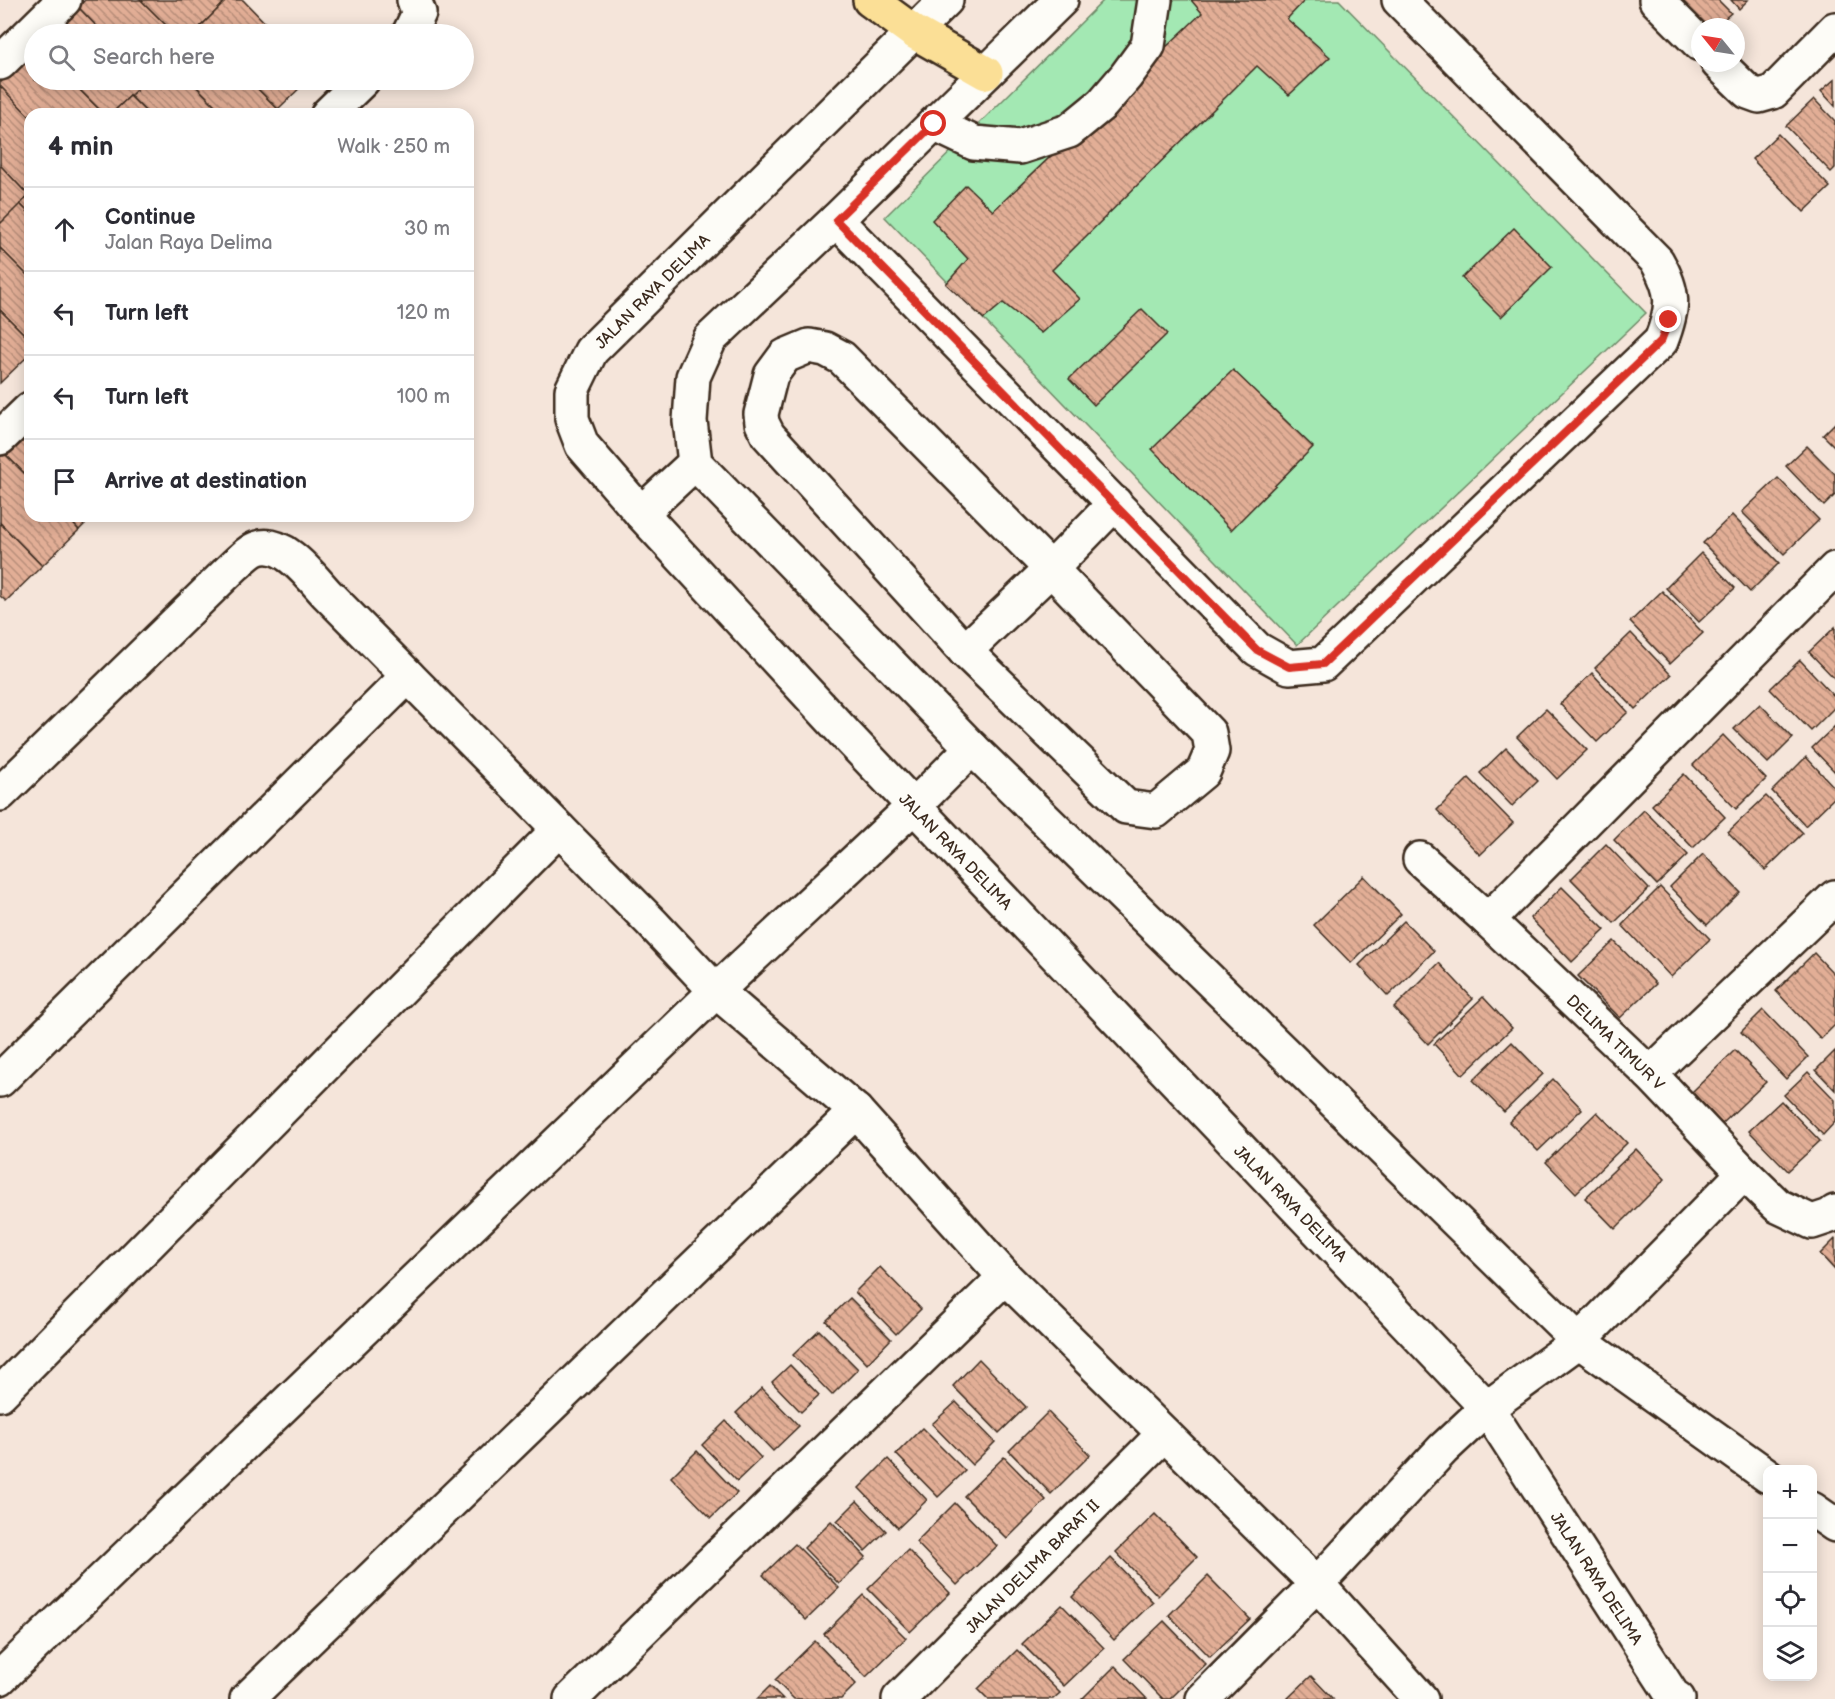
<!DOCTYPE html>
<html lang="en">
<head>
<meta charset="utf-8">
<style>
  :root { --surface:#fff; --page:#f2f2f3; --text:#2b2b33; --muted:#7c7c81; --line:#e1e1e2 }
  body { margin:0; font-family:"Balsamiq Sans",sans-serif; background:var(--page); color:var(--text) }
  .controls { position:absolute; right:18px; bottom:18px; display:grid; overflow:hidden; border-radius:12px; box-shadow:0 3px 15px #0003 }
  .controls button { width:54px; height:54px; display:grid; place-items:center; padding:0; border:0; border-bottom:2px solid var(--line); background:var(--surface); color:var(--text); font:30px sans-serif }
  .compass { position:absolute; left:1691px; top:18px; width:54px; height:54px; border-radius:50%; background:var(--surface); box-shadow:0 3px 15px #0003; rotate:300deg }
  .stop { position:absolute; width:18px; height:18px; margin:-14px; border:4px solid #d93025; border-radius:50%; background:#fff }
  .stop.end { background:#d93025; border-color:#fff; box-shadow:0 2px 6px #0008 }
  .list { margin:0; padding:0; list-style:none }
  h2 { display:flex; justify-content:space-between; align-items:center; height:78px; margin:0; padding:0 24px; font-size:26px }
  h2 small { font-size:20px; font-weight:400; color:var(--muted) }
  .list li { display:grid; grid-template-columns:39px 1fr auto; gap:18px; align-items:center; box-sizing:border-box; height:84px; padding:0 24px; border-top:2px solid var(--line) }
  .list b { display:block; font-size:22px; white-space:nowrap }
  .list p { margin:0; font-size:20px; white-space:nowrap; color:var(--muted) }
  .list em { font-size:20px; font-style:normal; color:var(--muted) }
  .icon { flex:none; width:33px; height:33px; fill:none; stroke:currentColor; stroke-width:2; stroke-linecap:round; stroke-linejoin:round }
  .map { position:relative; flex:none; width:1835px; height:1699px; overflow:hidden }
  .search { position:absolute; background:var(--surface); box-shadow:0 3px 15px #0003; left:24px; top:24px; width:450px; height:66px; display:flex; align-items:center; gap:15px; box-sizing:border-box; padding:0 21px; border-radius:33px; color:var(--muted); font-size:22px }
  .panel { position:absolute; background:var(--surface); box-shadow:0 3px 15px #0003; left:24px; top:108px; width:450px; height:414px; border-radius:18px }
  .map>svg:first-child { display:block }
</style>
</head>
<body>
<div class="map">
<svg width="1835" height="1699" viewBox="0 0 1835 1699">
  <defs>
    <pattern id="building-back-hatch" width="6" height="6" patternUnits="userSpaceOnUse" patternTransform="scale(1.5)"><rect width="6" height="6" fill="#e2ae96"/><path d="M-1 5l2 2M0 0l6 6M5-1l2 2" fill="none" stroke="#b88e7a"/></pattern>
  </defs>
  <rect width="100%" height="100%" fill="#f5e5da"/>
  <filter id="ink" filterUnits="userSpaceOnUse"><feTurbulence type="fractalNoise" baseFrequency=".0167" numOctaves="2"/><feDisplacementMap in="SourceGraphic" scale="12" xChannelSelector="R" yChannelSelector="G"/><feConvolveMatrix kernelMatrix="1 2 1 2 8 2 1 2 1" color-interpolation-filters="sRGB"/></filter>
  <g filter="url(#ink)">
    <!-- park -->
    <polygon fill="#a3e8b3" stroke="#6f8968" stroke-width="1.5" points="1104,0 1339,0 1646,313 1297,645 885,217"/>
    <!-- building -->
    <g fill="url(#building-back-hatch)" stroke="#3b2a1e" stroke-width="1.5">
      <polygon points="85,0 141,0 175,34 104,34 78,7"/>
      <polygon points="141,0 219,0 223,4 193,34 175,34"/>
      <polygon points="227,0 243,0 276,34 205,34 199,28"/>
      <polygon points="1191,0 1305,0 1287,19 1330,57 1289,95 1257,66 1052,270 1080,299 1041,333 1003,303 984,319 946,284 968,259 932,220 966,185 993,211 1202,13"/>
      <polygon points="1667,0 1718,0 1731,13 1715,27 1700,27"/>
      <polygon points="1731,0 1748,0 1739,9"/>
      <polygon points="78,7 104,34 50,34"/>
      <polygon points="199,28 205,34 193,34"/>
      <polygon points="34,50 34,80 70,80 104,114 30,114 30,117 0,86 0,83"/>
      <polygon points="1835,79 1835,106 1821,91"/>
      <polygon points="70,80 147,80 111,114 104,114"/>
      <polygon points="147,80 190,80 224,114 148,114 130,96"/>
      <polygon points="190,80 249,80 278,109 273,114 224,114"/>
      <polygon points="249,80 308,80 278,109"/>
      <polygon points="0,86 30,117 29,196 0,165"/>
      <polygon points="130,96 148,114 111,114"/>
      <polygon points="1814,99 1835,121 1835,168 1831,172 1786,126"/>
      <polygon points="1778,134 1830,187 1804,212 1752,159"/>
      <polygon points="0,165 29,196 0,224"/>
      <polygon points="30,195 30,214 20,204"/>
      <polygon points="20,204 30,214 30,278 0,248 0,224"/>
      <polygon points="1514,228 1552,267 1501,317 1462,278"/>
      <polygon points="0,248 30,278 30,340 0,310"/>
      <polygon points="1142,309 1167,334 1094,405 1069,379"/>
      <polygon points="0,310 30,340 30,354 0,383"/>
      <polygon points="1233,370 1313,447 1231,530 1152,449"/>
      <polygon points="30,417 30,479 0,449"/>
      <polygon points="1835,423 1835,447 1823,435"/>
      <polygon points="1807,446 1835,474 1835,495 1824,506 1786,466"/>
      <polygon points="0,449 30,479 30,516 66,516 79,530 42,566 0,523"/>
      <polygon points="1778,478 1819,520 1784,554 1742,512"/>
      <polygon points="1732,515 1779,563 1750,592 1703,543"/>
      <polygon points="66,516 93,516 79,530"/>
      <polygon points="0,523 42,566 6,601 0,596"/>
      <polygon points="1701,553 1735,588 1699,622 1666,588"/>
      <polygon points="1662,591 1703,633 1670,664 1630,622"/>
      <polygon points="1835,627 1835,679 1809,652"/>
      <polygon points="1631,633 1671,675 1635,709 1595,668"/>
      <polygon points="1800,660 1835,697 1835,707 1811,731 1770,689"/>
      <polygon points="1592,673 1628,712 1597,742 1560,704"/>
      <polygon points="1760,704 1793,738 1768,763 1734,729"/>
      <polygon points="1546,709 1587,750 1557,779 1517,737"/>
      <polygon points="1835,726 1835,772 1812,748"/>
      <polygon points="1723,735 1766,779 1736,809 1693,765"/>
      <polygon points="1506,748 1538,781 1512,806 1480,773"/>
      <polygon points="1806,757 1835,788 1835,797 1805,826 1772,791"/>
      <polygon points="1684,774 1725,817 1693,848 1652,805"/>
      <polygon points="1469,778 1513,823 1480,855 1437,810"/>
      <polygon points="1766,796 1803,833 1765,870 1728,832"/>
      <polygon points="1644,810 1688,855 1657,885 1614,840"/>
      <polygon points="1606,844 1649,889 1614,923 1571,879"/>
      <polygon points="1703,854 1740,892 1707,925 1670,887"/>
      <polygon points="1364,876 1401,914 1351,963 1314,925"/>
      <polygon points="1562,887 1605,930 1572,962 1530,918"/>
      <polygon points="1660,887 1710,939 1671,977 1622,925"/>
      <polygon points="1404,921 1434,951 1388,996 1359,965"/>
      <polygon points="1614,941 1656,984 1620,1018 1578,976"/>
      <polygon points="1814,953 1835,975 1835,1025 1821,1039 1776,991"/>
      <polygon points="1439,963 1473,999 1428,1044 1394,1008"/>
      <polygon points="1483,997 1512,1028 1463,1075 1434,1044"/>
      <polygon points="1763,1010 1808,1057 1786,1079 1741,1032"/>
      <polygon points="1512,1042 1543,1074 1504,1112 1473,1080"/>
      <polygon points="1735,1050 1766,1082 1722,1124 1692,1092"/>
      <polygon points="1835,1051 1835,1090 1816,1070"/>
      <polygon points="1808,1072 1835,1100 1835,1122 1823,1135 1784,1095"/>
      <polygon points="1553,1079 1582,1109 1538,1151 1509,1122"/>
      <polygon points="1781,1101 1820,1141 1788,1171 1749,1131"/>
      <polygon points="1597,1112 1627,1143 1576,1193 1546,1162"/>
      <polygon points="1636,1149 1665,1179 1615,1229 1585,1198"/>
      <polygon points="1835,1239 1835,1270 1820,1254"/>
      <polygon points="880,1267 921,1309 896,1334 855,1292"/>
      <polygon points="850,1298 891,1339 867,1364 826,1321"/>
      <polygon points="819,1330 858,1369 832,1395 793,1355"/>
      <polygon points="979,1359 1026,1407 999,1433 953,1386"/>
      <polygon points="790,1365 819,1395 801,1412 772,1382"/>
      <polygon points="762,1388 799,1426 773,1451 736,1413"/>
      <polygon points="956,1402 995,1442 972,1465 932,1424"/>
      <polygon points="1048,1412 1090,1455 1051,1494 1009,1451"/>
      <polygon points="726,1421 761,1458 737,1481 702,1445"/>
      <polygon points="922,1428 965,1471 938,1497 896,1454"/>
      <polygon points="697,1451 737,1493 711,1518 671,1477"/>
      <polygon points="1004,1457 1046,1500 1007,1539 964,1496"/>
      <polygon points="888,1459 927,1500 898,1528 859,1488"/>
      <polygon points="857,1501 886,1531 865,1551 837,1521"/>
      <polygon points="955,1503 997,1546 957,1585 916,1542"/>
      <polygon points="1155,1514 1197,1557 1158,1596 1116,1552"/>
      <polygon points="831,1521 866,1557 839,1584 804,1548"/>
      <polygon points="795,1544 839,1588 806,1620 763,1575"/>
      <polygon points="908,1550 950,1593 910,1632 868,1589"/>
      <polygon points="1111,1558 1153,1602 1114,1640 1072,1597"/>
      <polygon points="1208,1576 1250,1619 1210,1657 1169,1615"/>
      <polygon points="863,1595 906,1638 866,1677 824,1634"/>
      <polygon points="1062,1605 1104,1648 1064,1686 1022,1644"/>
      <polygon points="1164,1621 1206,1664 1170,1699 1163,1699 1124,1659"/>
      <polygon points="815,1641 856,1684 841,1699 794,1699 775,1680"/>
      <polygon points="1017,1650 1060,1693 1053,1699 988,1699 978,1689"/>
      <polygon points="1115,1666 1147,1699 1082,1699"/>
      <polygon points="1311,1676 1333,1699 1287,1699"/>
      <polygon points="770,1686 783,1699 757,1699"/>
    </g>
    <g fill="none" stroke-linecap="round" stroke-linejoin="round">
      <!-- minor casing -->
      <g stroke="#3b2a1e" stroke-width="38">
        <g id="minor">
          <polyline points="946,0 591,351 572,390 572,419 582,445 641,513 849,738 1487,1408 1673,1696 1678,1699"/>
          <polyline points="1061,0 836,220 710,339 693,377 690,421 695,463 972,748 1579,1341 1768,1476"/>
          <polyline points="1656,0 1700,44"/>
          <polyline points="409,34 419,13 414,0"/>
          <polyline points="0,63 64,0"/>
          <polyline points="1718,63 1748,92 1759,96 1773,92 1835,29"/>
          <polyline points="328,114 363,80"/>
          <polyline points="934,124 974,143 1020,147 1069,131 1102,104 1126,76 1148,46 1155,0"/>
          <path d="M836 220 1257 649 1289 667 1323 664 1661 341C1674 307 1675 293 1657 261L1399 0"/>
          <polygon points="809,346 825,349 842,358 1051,569 1209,733 1212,751 1203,772 1156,811 1126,807 965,651 768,435 762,423 761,414 771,375 785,356"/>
          <polyline points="0,438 30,409"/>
          <polyline points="641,513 695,463"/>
          <polyline points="965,651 1051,569 1115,503"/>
          <path d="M0 794 235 565C241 560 250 550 258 548 284 539 312 578 327 594L651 922 716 991 856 1111 1005 1277 1317 1584 1421 1699"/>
          <polyline points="1420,859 1488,920 1650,1074 1744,1173 1778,1206 1812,1222 1830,1216 1835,1212"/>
          <polyline points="1488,920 1835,569"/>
          <polyline points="1650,1074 1835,897"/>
          <polyline points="0,1080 408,676"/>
          <polyline points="0,1394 559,829"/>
          <polyline points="1812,1509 1835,1525"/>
          <polyline points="0,1678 716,991 913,807 972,748"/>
          <polyline points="247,1699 856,1111"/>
          <polyline points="571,1699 1005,1277"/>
          <polyline points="899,1699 1164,1434"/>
          <polyline points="1203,1699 1317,1584 1443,1449 1487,1408 1579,1341 1744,1173"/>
        </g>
      </g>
      <!-- major casing -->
      <g stroke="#3b2a1e" stroke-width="38">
        <polyline id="major" points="870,0 914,32 986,73"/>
      </g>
      <!-- minor -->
      <use href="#minor" stroke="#fdfcf7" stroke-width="33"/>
      <!-- major -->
      <use href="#major" stroke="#fbdf96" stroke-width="33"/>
    </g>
  </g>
  <g fill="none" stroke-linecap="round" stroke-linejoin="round" filter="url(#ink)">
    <!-- route -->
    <polyline stroke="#d93025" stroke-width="8" points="934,124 836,220 1257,650 1289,667 1323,664 1661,341 1669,320"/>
  </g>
  <g text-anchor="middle" stroke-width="4.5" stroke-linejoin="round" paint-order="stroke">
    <!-- street labels -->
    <g font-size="16" fill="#3b2a1e" stroke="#fdfcf7">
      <text transform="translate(652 291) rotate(-45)" y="6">JALAN RAYA DELIMA</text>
      <text transform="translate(956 851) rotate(46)" y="6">JALAN RAYA DELIMA</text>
      <text transform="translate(1616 1042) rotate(44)" y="6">DELIMA TIMUR V</text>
      <text transform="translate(1291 1203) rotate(46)" y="6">JALAN RAYA DELIMA</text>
      <text transform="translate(1032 1566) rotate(-45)" y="6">JALAN DELIMA BARAT II</text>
      <text transform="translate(1597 1578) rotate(57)" y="6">JALAN RAYA DELIMA</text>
    </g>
  </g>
</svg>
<div class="controls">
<button>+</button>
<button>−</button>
<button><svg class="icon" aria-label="locate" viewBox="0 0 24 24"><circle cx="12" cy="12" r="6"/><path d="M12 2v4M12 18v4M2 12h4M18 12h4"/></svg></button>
<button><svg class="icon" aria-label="layers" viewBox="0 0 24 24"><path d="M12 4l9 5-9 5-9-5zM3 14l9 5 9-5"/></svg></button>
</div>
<svg class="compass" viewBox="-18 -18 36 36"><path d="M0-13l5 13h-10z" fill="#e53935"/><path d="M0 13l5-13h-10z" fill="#7c7c81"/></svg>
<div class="stop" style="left:934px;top:124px"></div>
<div class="stop end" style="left:1669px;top:320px"></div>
<div class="search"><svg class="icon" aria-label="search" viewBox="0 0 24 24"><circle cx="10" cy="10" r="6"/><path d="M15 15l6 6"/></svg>Search here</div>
<section class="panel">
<h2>4 min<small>Walk · 250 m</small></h2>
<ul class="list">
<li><svg class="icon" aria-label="ahead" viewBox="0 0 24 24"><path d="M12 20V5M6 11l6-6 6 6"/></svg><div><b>Continue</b><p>Jalan Raya Delima</p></div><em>30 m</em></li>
<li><svg class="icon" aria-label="left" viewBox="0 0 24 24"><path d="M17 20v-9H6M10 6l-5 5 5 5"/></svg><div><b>Turn left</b></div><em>120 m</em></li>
<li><svg class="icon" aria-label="left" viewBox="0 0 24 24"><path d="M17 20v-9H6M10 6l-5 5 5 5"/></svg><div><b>Turn left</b></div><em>100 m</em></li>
<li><svg class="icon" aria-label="arrive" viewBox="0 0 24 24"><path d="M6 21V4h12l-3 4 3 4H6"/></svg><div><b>Arrive at destination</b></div></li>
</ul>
</section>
</div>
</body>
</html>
